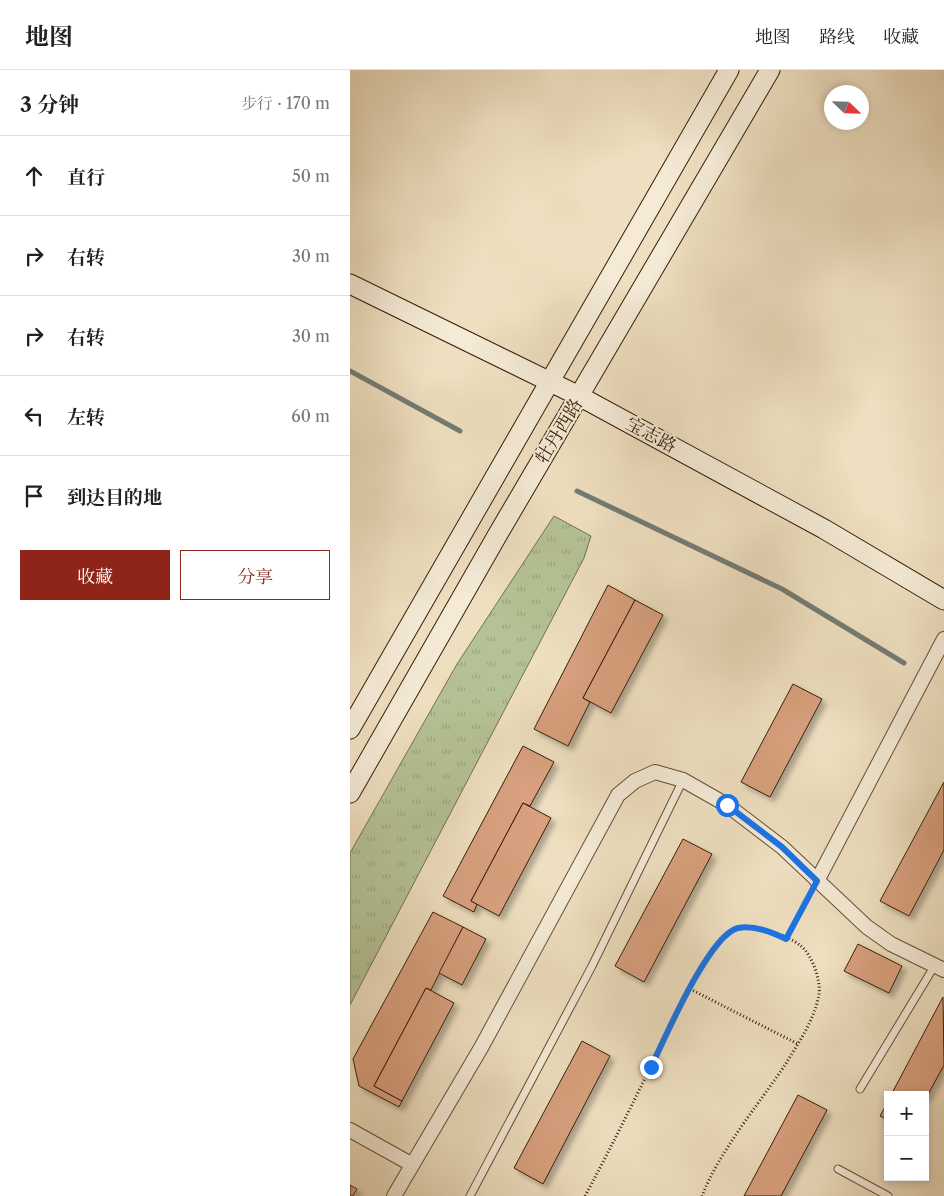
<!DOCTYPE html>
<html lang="zh">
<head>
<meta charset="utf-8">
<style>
  :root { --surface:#fff; --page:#f6f6f6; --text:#202124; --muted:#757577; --line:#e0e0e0; --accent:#8f2418 }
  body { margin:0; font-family:"Libre Caslon Text","Noto Serif SC",serif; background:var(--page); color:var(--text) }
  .controls { position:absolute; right:15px; bottom:15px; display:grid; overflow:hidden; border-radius:0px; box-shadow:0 2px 8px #0003 }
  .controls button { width:45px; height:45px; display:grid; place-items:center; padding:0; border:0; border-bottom:1px solid var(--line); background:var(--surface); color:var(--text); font:25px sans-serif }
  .compass { position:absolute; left:474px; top:15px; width:45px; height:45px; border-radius:50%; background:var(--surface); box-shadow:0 2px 8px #0003; rotate:113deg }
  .stop { position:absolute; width:15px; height:15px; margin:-11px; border:4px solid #1a73e8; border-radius:50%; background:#fff }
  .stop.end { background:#1a73e8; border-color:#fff; box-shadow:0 1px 5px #0008 }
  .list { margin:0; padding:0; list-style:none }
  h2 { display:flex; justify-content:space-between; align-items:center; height:65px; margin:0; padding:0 20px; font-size:21px }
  h2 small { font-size:16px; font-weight:400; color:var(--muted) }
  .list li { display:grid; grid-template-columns:32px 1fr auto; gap:15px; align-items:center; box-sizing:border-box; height:80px; padding:0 20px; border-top:1px solid var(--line) }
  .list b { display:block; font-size:19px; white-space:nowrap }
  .list em { font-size:16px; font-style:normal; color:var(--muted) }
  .actions { display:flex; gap:10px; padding:15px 20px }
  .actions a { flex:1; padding:11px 0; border:1px solid var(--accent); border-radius:0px; text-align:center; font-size:18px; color:var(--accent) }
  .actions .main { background:var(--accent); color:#fff }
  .icon { flex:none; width:28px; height:28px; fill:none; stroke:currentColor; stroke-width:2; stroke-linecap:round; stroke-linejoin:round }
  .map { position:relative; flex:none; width:594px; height:1126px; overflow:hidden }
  header { display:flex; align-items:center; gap:30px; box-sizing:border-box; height:70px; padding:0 25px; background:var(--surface); border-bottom:1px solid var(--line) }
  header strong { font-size:24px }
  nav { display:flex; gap:28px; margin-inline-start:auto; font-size:18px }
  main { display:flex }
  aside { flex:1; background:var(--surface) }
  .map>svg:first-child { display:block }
</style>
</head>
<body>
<header>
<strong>地图</strong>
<nav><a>地图</a><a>路线</a><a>收藏</a></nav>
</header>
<main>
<aside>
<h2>3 分钟<small>步行 · 170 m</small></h2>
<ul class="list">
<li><svg class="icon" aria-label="ahead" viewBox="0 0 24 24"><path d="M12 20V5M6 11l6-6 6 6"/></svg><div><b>直行</b></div><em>50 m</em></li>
<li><svg class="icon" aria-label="right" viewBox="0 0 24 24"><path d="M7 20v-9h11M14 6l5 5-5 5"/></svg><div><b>右转</b></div><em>30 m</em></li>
<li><svg class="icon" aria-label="right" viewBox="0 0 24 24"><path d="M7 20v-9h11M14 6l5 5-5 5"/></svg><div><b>右转</b></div><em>30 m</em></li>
<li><svg class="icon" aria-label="left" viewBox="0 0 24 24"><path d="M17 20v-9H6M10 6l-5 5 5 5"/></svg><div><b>左转</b></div><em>60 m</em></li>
<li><svg class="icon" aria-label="arrive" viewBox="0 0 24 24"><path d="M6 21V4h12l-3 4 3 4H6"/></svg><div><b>到达目的地</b></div></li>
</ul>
<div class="actions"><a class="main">收藏</a><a>分享</a></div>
</aside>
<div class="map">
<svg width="594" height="1126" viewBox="0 0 594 1126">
  <defs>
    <pattern id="grass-tufts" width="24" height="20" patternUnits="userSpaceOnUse" patternTransform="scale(1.25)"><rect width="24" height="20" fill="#b5c295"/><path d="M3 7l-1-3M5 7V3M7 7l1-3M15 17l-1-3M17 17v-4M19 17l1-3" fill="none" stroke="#9ca67f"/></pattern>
    <filter id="shadow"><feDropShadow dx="4.5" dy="4.5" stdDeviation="2.5" flood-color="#0004"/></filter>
  </defs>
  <rect width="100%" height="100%" fill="#eedfc0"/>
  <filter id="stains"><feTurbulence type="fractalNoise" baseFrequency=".004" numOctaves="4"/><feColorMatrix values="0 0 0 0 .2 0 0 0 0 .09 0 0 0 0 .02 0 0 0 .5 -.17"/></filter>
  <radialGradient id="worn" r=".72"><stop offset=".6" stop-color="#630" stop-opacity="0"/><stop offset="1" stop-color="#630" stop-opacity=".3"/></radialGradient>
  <!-- grass -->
  <polygon fill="url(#grass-tufts)" stroke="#757050" points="204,446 241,466 234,488 0,935 0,783 107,594"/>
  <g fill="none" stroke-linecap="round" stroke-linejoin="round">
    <!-- stream -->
    <g stroke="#737c74" stroke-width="5">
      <polyline points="0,301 110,361"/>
      <polyline points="227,421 432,519 554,593"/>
    </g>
  </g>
  <!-- building -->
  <g fill="#d8a07e" stroke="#351f0a" filter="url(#shadow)">
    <polygon points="258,515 285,530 233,628 240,632 218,676 184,659"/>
    <polygon points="285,530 313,545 261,643 233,628"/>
    <polygon points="443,614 472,629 420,727 391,712"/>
    <polygon points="173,676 204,692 180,736 173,733 121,831 127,834 124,842 93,826"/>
    <polygon points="594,712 594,780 559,846 530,831"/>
    <polygon points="173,733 201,748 149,846 121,831"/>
    <polygon points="333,769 362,784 294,912 265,896"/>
    <polygon points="83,842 113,857 81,920 76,918 24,1016 52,1031 49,1037 9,1016 3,989"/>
    <polygon points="113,857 136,869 112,915 89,903"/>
    <polygon points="508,874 552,896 539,923 494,901"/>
    <polygon points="76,918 104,933 52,1031 24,1016"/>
    <polygon points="593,927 594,995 575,1030 575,1025 541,1025"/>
    <polygon points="232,971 260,986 193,1114 164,1098"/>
    <polygon points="448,1025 477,1040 431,1126 394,1126"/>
    <polygon points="538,1032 538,1050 530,1046"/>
    <polygon points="0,1115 7,1119 3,1126 0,1126"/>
  </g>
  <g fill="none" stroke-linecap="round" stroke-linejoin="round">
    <!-- lane casing -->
    <g stroke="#634f38" stroke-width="9">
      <g id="lane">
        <polyline points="510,1019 585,895"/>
        <polyline points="488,1099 538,1126"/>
        <polyline points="120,1126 242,896 333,710"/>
      </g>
    </g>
    <!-- street casing -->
    <g stroke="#634f38" stroke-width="16">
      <g id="street">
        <polyline points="467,811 594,569"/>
        <polyline points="0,1060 61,1094"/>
        <polyline points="44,1126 132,976 268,725 285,711 305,702 333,710 377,735 432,777 517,857 541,874 594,900"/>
      </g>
    </g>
    <!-- secondary casing -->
    <g stroke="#351f0a" stroke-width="21">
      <g id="secondary">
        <polyline points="0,214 229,326 474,459 594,530"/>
        <polyline points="0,659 379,0"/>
        <polyline points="0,723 148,464 420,0"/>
      </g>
    </g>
    <!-- path -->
    <g stroke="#351f0a" stroke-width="3" stroke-dasharray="1 2.5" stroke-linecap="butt">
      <polyline points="436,869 461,823"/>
      <polyline points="340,919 448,974"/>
      <path d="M235 1126C263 1074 289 1021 315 967 327 942 354 884 373 866 391 850 434 862 451 876 462 885 471 910 469 924 465 949 448 974 435 995 408 1035 369 1082 352 1126"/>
    </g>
    <!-- lane -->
    <use href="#lane" stroke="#f4ead6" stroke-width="7"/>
    <!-- street -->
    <use href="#street" stroke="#f4ead6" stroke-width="14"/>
    <!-- secondary -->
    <use href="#secondary" stroke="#f4ead6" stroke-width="19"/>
  </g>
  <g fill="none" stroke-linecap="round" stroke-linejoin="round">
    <!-- route -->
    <path stroke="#1a73e8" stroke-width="6" d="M301 997C315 968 359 865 388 858 404 855 422 862 436 869L467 811 432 777 377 735"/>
  </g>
  <g text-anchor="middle" stroke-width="4" stroke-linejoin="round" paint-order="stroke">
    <!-- street labels -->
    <g font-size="18" fill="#351f0a" stroke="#f4ead6">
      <text transform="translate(209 361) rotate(-59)" y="6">牡丹西路</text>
      <text transform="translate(301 365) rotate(28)" y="6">宝志路</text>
    </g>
  </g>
  <rect width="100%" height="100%" filter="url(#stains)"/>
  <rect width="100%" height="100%" fill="url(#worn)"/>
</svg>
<div class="controls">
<button>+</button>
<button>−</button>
</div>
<svg class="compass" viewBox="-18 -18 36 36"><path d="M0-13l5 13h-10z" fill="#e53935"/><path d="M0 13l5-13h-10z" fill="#757577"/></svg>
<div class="stop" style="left:377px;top:735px"></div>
<div class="stop end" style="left:301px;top:997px"></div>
</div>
</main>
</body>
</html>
